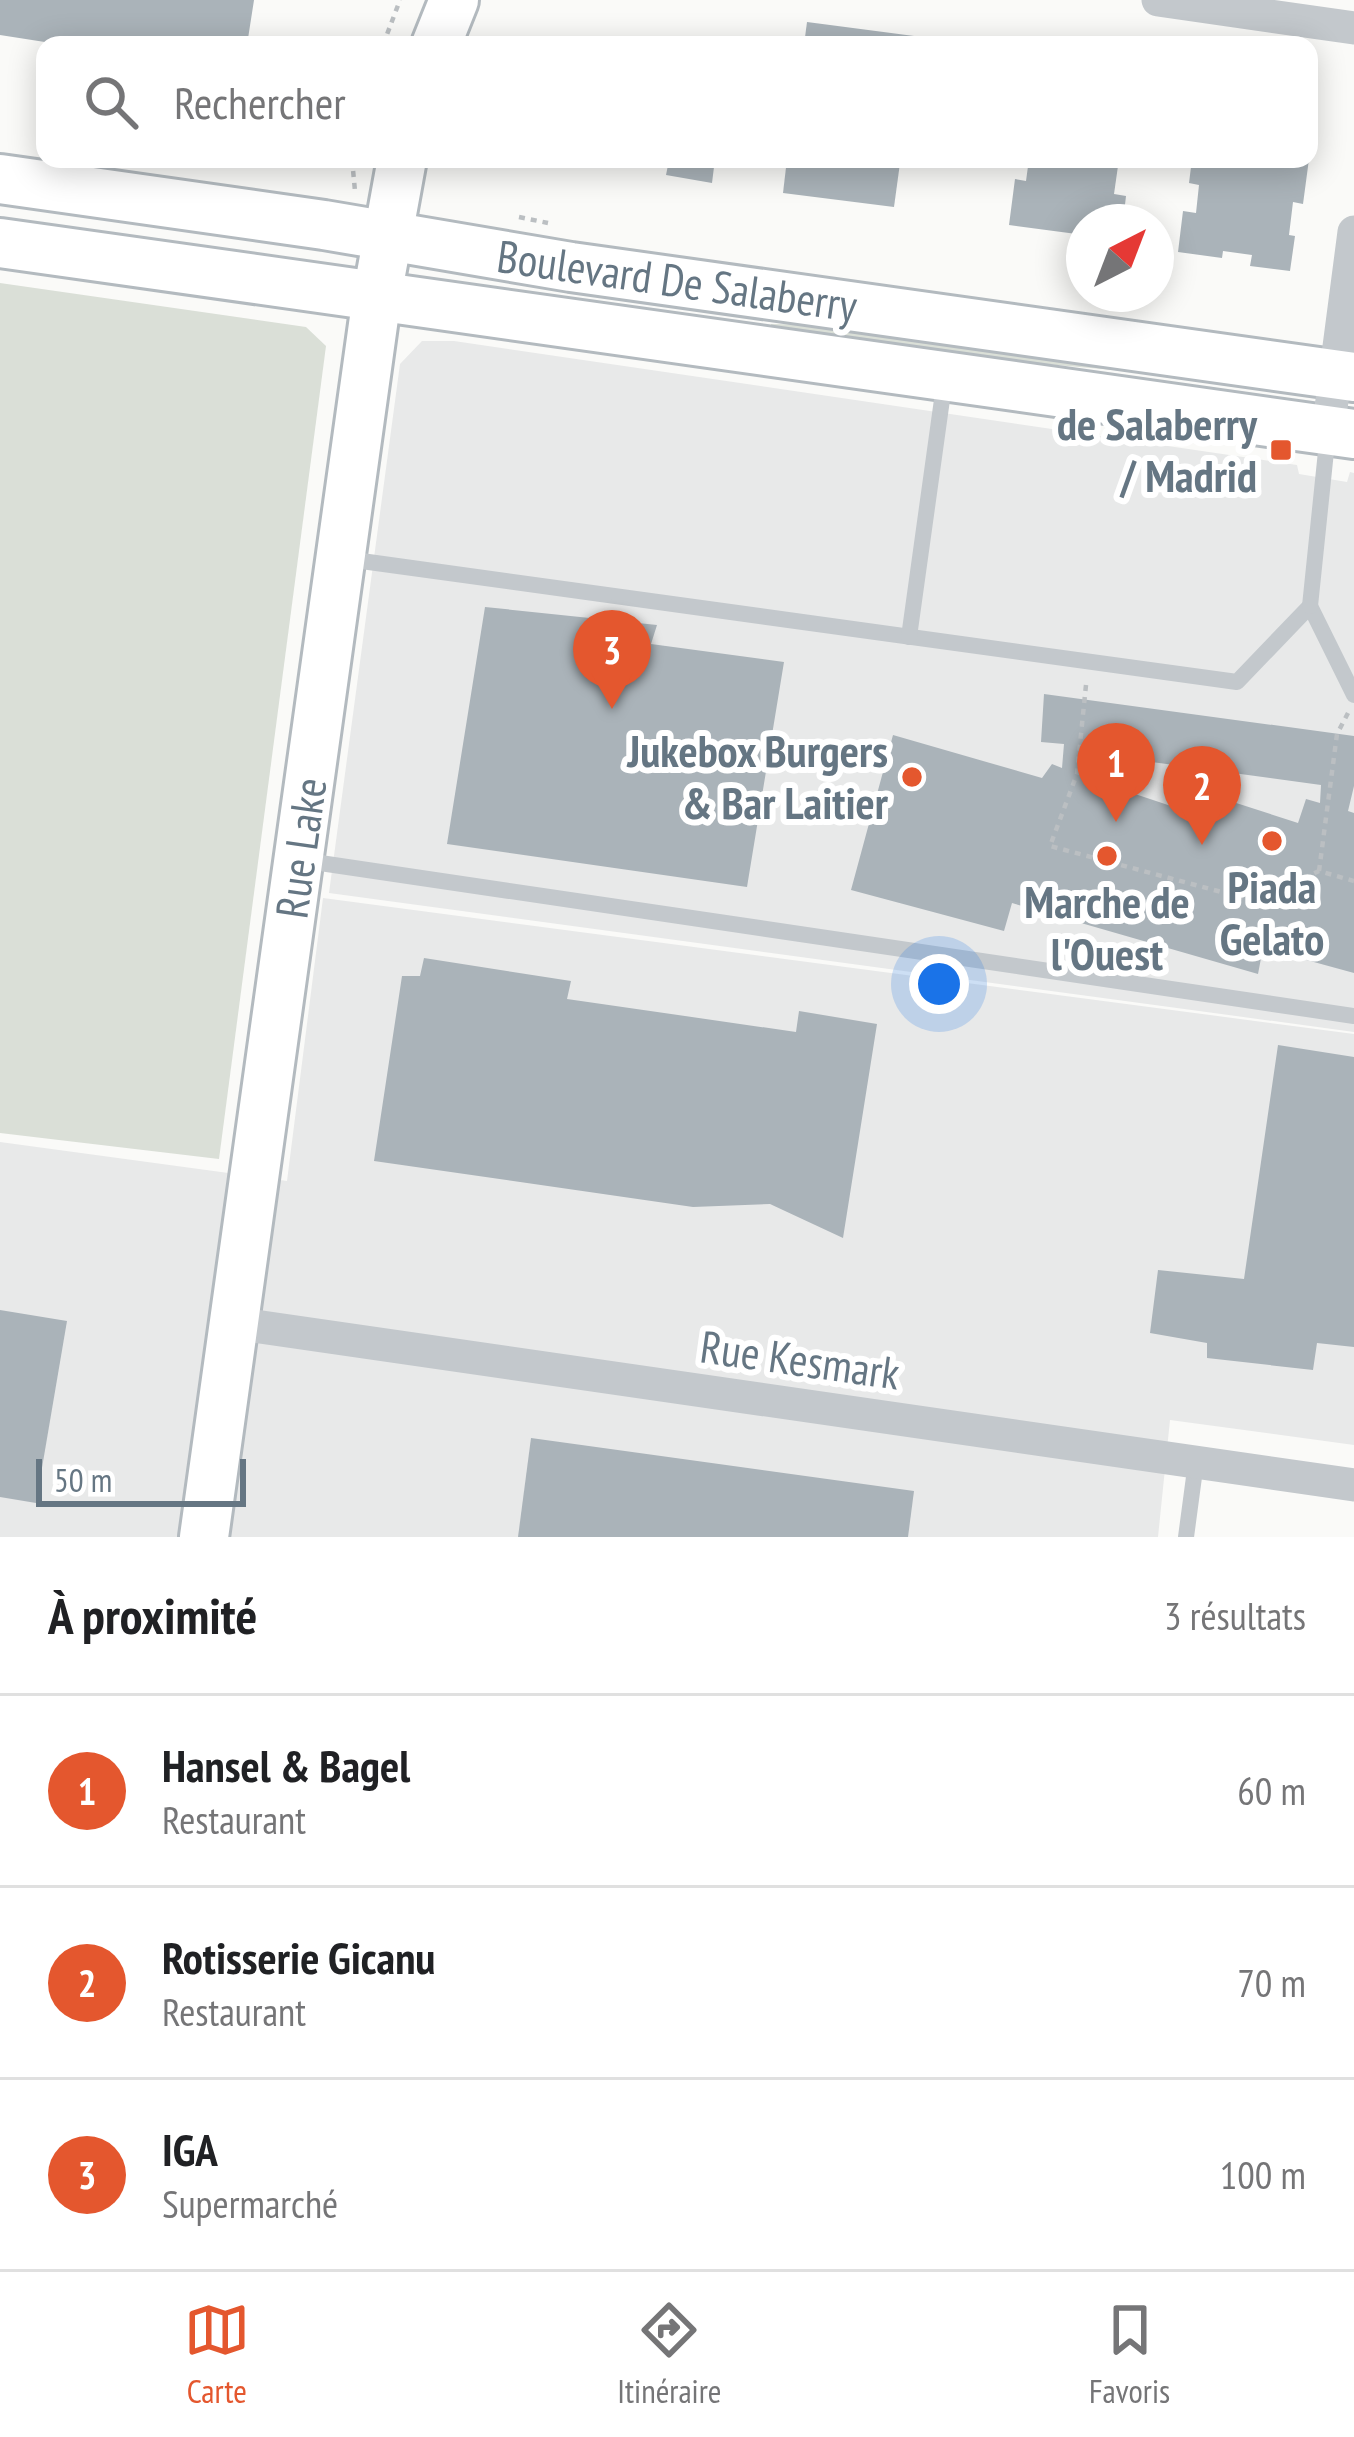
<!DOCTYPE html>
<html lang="fr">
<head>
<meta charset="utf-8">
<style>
  :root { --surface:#fff; --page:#f2f2f2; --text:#202124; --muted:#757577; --line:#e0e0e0; --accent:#e4572e }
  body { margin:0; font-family:"PT Sans Narrow",sans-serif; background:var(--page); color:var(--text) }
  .compass { position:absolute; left:1066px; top:204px; width:108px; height:108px; border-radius:50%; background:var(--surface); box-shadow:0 6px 30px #0003; rotate:42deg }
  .scale { position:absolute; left:36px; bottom:30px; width:210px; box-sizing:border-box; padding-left:12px; border:6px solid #657683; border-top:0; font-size:33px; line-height:42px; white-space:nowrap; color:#657683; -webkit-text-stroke:9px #fff; paint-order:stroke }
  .you { position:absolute; left:939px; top:984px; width:42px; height:42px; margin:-30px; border:9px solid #fff; border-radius:50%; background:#1a73e8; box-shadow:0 0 0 18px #1a73e833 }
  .badge { display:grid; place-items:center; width:78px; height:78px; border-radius:50%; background:var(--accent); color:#fff; font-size:39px; font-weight:700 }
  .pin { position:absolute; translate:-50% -99px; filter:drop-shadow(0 3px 6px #0008) }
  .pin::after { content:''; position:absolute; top:63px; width:42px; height:36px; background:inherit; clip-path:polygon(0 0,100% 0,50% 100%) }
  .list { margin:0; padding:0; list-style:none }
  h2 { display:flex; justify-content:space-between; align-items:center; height:156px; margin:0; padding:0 48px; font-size:51px }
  h2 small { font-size:39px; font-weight:400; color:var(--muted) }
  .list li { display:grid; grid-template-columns:78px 1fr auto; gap:36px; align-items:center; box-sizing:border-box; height:192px; padding:0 48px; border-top:3px solid var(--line) }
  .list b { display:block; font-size:45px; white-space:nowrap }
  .list p { margin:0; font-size:39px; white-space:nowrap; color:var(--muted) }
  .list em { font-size:39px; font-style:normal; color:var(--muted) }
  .icon { flex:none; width:66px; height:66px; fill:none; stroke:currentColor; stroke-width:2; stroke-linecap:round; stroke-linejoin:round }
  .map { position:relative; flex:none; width:1354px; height:1537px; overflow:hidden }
  .search { position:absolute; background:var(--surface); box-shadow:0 6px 30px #0003; left:36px; right:36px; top:36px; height:132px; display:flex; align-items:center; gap:30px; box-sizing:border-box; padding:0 42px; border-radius:24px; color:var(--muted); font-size:45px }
  .sheet { height:732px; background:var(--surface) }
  nav { display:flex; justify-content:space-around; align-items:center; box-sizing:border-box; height:168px; border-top:3px solid var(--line); background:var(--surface); font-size:33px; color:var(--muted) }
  nav a { display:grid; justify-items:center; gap:6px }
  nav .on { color:var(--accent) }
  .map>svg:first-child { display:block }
</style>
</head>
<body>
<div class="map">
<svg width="1354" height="1537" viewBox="0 0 1354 1537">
  <rect width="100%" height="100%" fill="#fafaf8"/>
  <!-- built -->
  <g fill="#e8e9e9">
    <polygon points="422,341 454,341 1297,465 1299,474 1347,482 1350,472 1354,473 1354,1032 329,893 400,364"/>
    <polygon points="323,898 1354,1034 1354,1445 1170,1420 1158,1537 0,1537 0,1142 287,1181"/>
  </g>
  <!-- green -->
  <g fill="#dadfd7">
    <polygon points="0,283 306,327 326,346 219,1159 0,1133"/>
    <polygon points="771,324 874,326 1217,379 987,359 771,328"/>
  </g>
  <!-- building -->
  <g fill="#aab3b9" fill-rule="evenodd">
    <polygon points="0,0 254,0 247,45 64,45 0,35"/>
    <polygon points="807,22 914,36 913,45 804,45"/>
    <polygon points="650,159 715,159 712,183 666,175 668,165"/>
    <polygon points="787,159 888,159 900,163 894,207 783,193"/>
    <polygon points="1029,159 1119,159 1114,194 1126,196 1123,222 1084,222 1084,235 1009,225 1015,179 1026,181"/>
    <polygon points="1192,159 1237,159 1265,164 1266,159 1309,159 1303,204 1293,202 1289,235 1295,236 1290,271 1250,266 1252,255 1223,251 1222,258 1178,252 1183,211 1196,213 1199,185 1189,183"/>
    <polygon points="485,607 657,625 651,644 784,662 747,887 447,844"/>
    <path d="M1044 694 1354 736V786L1348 811 1354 813V973L1263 948 1258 974 1012 903 1004 931 851 890 893 735 1042 778 1052 764 1062 768 1064 744 1041 742ZM1093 754 1321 785 1320 803 1306 799 1298 823 1202 792 1195 814 1087 778Z"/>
    <polygon points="424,958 571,981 567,999 796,1032 799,1011 877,1024 843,1238 770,1204 693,1207 374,1161 402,976 420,976"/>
    <polygon points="1278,1045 1354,1057 1354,1347 1317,1343 1313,1370 1207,1358 1207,1343 1150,1333 1158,1270 1244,1279"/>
    <polygon points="0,1310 67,1321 36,1503 0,1497"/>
    <polygon points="531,1438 914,1491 908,1537 518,1537"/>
  </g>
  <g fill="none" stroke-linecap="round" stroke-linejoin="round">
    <!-- secondary casing -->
    <g stroke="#b3babf" stroke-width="54">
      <g id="secondary">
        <polyline points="436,45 454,0"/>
        <polyline points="0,179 324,225 571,267 1354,377"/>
        <polyline points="0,243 1354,434"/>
        <polyline points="204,1537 377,296 402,159"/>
      </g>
    </g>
    <!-- path -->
    <g stroke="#bbbfc2" stroke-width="4.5" stroke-dasharray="6 6" stroke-linecap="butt">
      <polyline points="383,45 400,0"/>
      <polyline points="352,159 355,191"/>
      <polyline points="519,217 548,223"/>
      <polyline points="1086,685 1077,774 1050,846 1255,901 1319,871 1354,881"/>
      <polyline points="1319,871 1337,734 1348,713"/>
    </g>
    <!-- lane -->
    <g stroke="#c3c8cc" stroke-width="16">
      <polyline points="347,559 1237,682 1310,606 1354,695"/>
      <polyline points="1310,606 1328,432"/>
      <polyline points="909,637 945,378"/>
      <polyline points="300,860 1354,1016"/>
      <polyline points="1186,1537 1196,1462"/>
    </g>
    <!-- street -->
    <g stroke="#c3c8cc" stroke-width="33">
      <polyline points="1158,0 1354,28"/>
      <polyline points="1328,431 1354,232"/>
      <polyline points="233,1323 1354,1485"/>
    </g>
    <!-- secondary -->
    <use href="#secondary" stroke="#fff" stroke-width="48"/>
  </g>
  <!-- markers -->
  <g fill="#e4572e" stroke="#fff" stroke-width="4.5">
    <rect x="1269" y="438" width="24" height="24" rx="6"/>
    <circle cx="912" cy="777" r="12"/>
    <circle cx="1272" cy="841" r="12"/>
    <circle cx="1107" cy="856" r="12"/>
  </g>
  <g text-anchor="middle" stroke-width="12" stroke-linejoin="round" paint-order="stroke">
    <!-- street labels -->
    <g font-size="45" fill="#657683" stroke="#fff">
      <text transform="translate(677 281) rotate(8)" y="16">Boulevard De Salaberry</text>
      <text transform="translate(301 848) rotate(-82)" y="16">Rue Lake</text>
      <text transform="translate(800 1360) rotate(8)" y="16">Rue Kesmark</text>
    </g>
    <!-- poi labels -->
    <g font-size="45" font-weight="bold" fill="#657683" stroke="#fff" text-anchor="end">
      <text x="1257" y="440">de Salaberry<tspan x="1257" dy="52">/ Madrid</tspan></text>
      <text x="888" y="767">Jukebox Burgers<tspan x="888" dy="52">&amp; Bar Laitier</tspan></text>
      <text x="1272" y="903" text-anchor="middle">Piada<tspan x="1272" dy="52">Gelato</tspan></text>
      <text x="1107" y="918" text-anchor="middle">Marche de<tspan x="1107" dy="52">l'Ouest</tspan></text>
    </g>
  </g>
</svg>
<svg class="compass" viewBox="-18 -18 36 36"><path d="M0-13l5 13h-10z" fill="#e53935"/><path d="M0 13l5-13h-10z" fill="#757577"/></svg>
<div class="scale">50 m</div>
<div class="you"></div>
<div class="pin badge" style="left:1116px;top:822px">1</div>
<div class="pin badge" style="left:1202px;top:845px">2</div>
<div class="pin badge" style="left:612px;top:709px">3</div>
<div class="search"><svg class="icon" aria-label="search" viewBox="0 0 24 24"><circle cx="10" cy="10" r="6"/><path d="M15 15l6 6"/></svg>Rechercher</div>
</div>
<section class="sheet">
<h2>À proximité<small>3 résultats</small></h2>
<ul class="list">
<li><span class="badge">1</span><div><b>Hansel &amp; Bagel</b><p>Restaurant</p></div><em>60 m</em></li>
<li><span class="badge">2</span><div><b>Rotisserie Gicanu</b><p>Restaurant</p></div><em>70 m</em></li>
<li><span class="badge">3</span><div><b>IGA</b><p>Supermarché</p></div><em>100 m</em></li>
</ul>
</section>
<nav>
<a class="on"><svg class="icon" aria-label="map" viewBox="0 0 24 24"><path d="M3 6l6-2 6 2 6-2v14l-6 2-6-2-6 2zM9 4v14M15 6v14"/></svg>Carte</a>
<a><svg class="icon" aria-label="directions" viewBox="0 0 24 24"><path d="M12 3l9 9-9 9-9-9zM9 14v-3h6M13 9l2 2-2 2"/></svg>Itinéraire</a>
<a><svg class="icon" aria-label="saved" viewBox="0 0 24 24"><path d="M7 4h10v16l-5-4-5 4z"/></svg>Favoris</a>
</nav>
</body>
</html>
